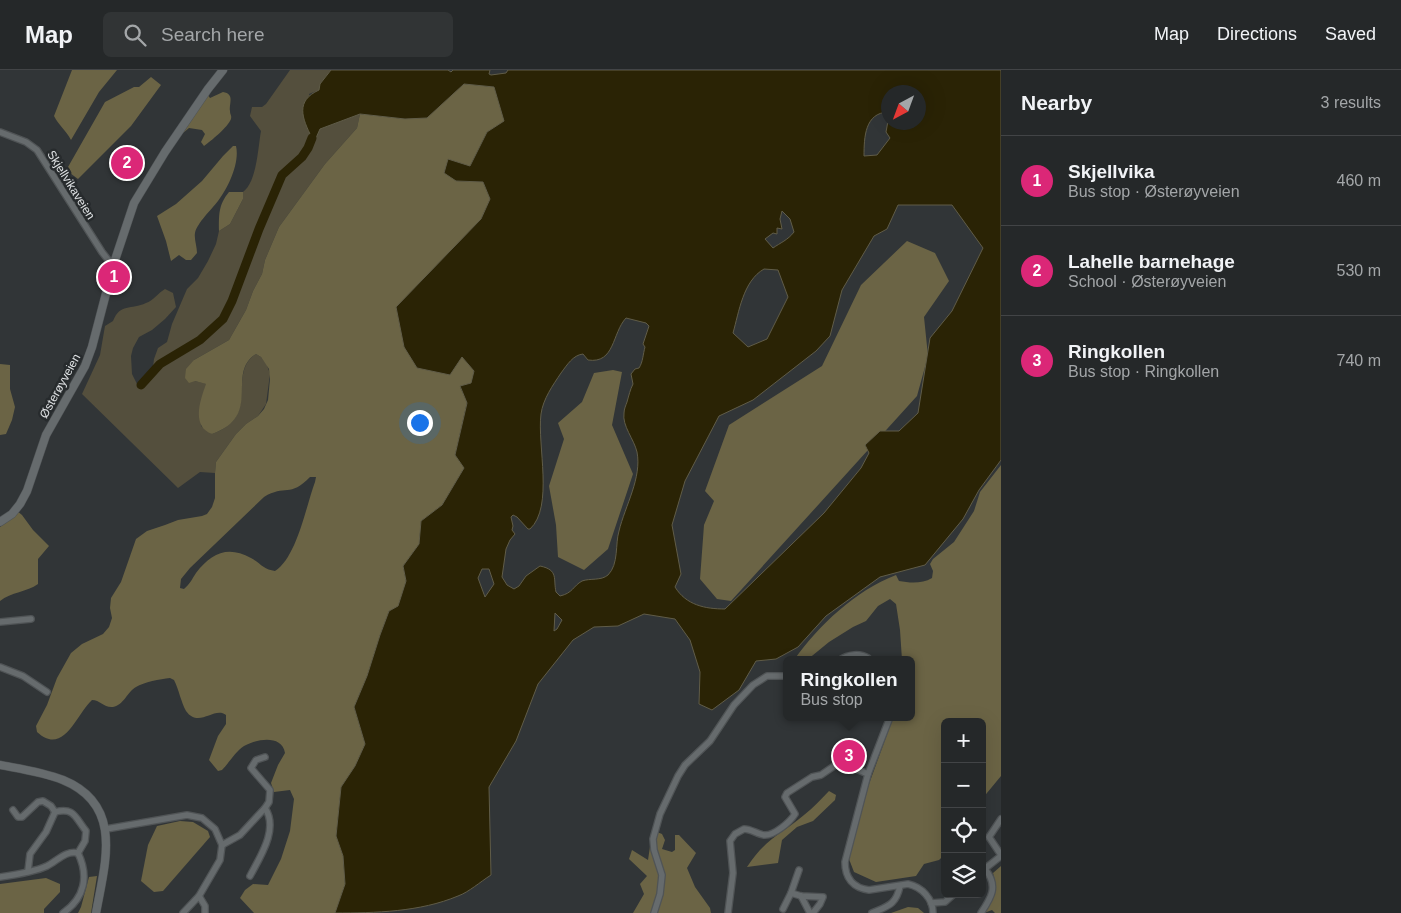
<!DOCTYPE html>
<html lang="en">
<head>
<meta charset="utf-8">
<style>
  :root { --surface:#252829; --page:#313435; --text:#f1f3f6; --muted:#a3a6a8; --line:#424446; --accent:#db2777 }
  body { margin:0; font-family:Helvetica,sans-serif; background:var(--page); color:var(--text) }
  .controls { position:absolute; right:15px; bottom:15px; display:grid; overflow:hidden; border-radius:8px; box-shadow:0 5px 20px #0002 }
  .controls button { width:45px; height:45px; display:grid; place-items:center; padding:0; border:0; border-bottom:1px solid var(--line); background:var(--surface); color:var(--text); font:25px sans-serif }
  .compass { position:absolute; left:881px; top:15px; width:45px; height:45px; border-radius:50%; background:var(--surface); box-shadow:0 5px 20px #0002; rotate:221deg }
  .you { position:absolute; left:419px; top:352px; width:18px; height:18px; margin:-12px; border:4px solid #fff; border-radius:50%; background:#1a73e8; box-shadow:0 0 0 8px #1a73e833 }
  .badge { display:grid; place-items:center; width:32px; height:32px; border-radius:50%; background:var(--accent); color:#fff; font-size:16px; font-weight:700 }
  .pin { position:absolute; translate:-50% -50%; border:2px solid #fff; box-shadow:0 1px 5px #0006 }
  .popup { position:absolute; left:783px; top:586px; width:132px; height:65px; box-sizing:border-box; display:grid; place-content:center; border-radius:8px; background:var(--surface); filter:drop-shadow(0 1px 4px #0005); font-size:16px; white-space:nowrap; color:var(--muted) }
  .popup b { font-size:19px; color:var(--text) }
  .popup::after { content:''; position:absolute; left:50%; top:100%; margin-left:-10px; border:10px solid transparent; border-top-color:var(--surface) }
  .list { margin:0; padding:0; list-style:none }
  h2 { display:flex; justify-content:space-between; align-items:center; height:65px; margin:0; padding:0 20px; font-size:21px }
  h2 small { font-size:16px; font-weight:400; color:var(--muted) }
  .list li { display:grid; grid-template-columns:32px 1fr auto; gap:15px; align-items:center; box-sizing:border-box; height:90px; padding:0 20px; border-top:1px solid var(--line) }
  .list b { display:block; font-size:19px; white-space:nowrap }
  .list p { margin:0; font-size:16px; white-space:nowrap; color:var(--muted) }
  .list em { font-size:16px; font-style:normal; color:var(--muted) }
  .icon { flex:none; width:28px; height:28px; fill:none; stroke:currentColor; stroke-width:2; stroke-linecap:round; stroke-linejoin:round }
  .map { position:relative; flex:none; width:1001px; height:843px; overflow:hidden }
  header { display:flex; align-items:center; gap:30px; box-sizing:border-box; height:70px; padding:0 25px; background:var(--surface); border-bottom:1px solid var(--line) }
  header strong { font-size:24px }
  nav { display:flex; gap:28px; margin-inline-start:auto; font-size:18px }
  .search { width:350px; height:45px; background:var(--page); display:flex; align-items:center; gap:12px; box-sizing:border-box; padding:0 18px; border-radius:8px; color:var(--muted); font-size:19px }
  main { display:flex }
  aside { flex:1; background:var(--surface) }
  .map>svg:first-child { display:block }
</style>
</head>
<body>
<header>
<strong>Map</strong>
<div class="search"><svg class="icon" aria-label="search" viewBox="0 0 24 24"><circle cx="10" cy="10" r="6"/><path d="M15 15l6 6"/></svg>Search here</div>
<nav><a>Map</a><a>Directions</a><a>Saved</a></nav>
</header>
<main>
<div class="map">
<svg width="1001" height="843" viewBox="0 0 1001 843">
  <rect width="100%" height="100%" fill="#313537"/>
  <!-- green -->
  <path fill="#544f3d" d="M290 0H331L320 14 319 20 309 24 320 59 360 44 357 58 325 94 279 157 265 190 262 204 253 221 246 240 229 270 194 290 195 311 207 314 200 337 201 356 212 364C262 347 226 303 256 284L261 287 267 295 270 304 266 334 258 346 246 354 236 364 216 392 215 403 200 402 178 418 82 324 100 285 105 256 113 251C120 233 131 240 146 233 153 231 158 223 165 219L173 223 176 237 165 249 152 260 139 267 133 278 131 286 132 304 138 316 156 300 153 297 154 289 158 278 167 272 172 254 187 219 198 208 208 191 216 174 219 161 230 154 243 129V122C257 112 258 77 261 61L250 46 252 37H262L266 34Z"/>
  <!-- forest -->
  <g fill="#6b6445" fill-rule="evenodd">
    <path d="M72 0H117L99 22 71 70C66 60 59 56 54 46Z"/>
    <polygon points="151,7 161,15 131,56 78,109 70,103 68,97 105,32 134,17 139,17"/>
    <path d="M464 14 494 17 505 51 487 62 470 96 456 111 483 112 490 129 481 149 467 165 462 287 474 300 472 313 460 317 467 332 455 385 464 398 442 435 421 451 419 474 403 496 406 511 398 537 389 541 380 565 367 606 354 637 365 674 355 696 341 717 336 766 343 786 345 814 335 843H254L240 828 245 820 253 814 268 815 281 789 290 761 294 729 290 720 274 722 271 713 278 695 285 683C282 664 256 669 244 676 235 682 229 693 222 700L218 701 209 690 218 666 226 654V645C214 636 199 659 186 641 181 632 179 620 174 610L170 608C160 609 144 612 136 617 127 622 124 635 113 637 104 638 100 630 92 630 77 643 64 687 37 662L36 656 47 635 57 608 71 583 82 574 103 564 109 557 112 548 110 538 111 528 121 512 136 469 147 461 165 455 178 450 202 446 207 444 212 437 215 428V403L216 392 236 364 246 354 258 346 264 339 268 330 270 309 269 299 261 287 256 284C225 303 264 346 212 364 191 356 200 331 206 314L195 311 189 313 185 308 186 299 194 290 229 270 246 240 253 221 262 204 265 190 279 157 325 94 357 58 360 44 405 49 447 28ZM310 407H316L315 412C306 436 297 487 275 501 264 500 260 493 251 488 228 475 211 483 196 503 192 509 190 514 184 519L180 518 181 509 190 498 264 427C285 414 290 428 310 407Z"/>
    <path d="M223 22C235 24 229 33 230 41 230 45 232 45 231 49 228 57 211 71 204 76L201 72 205 64 202 60 189 58 183 63 207 24 210 28Z"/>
    <path d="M233 76H236C240 93 228 118 218 131 212 139 197 153 195 163 194 169 197 176 197 183L191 190H186L179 185 171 191 166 171 157 146 176 134 202 111 223 86Z"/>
    <path d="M229 122H243V129L230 154 219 161C219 146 218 135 229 122Z"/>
    <polygon points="907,171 935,183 949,211 924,247 928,286 917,326 731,531 717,529 700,509 704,455 714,431 705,421 729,355 822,296 861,215"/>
    <polygon points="0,294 10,295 10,319 15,337 12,350 6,364 0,365"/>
    <polygon points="613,300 622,302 612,355 633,404 608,479 584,500 558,487 556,455 549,416 564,369 558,353 582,332 594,303"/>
    <path d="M1001 395V706L982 729V652H945V784L939 790 924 794 916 806 876 812 854 802 849 789 869 714 893 648 912 647V590H902L900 560 896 534 890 529 878 536 866 551 853 557 829 572 807 590H794C819 555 855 521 896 505L899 511C910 513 922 514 932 508L933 501 930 494 933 489 954 472 974 441 980 422Z"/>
    <path d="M17 441 22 445 33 460 49 476 38 489V514C27 522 11 522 0 531V457L7 452Z"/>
    <path d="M829 721 836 725 835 730 813 751 797 757 782 770 778 793 747 797C765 769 780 765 804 745 813 738 821 729 829 721Z"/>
    <polygon points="180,751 193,752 208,761 210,767 163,821 154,822 141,811 148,775 157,756"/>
    <polygon points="657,762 662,764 665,770 662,779 672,782 675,780 675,765 679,765 696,783 687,798 695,817 710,838 711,843 633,843 644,824 640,814 647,806 629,789 632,780 648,790 652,763"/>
    <path d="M1001 796V843H995L992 840 984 843C995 827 998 822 993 803Z"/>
    <polygon points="97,806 91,843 78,843 81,837 89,807"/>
    <polygon points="46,808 60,814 60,822 44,839 44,843 0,843 0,814"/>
    <polygon points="908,837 918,838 924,843 891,843"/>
  </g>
  <!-- water -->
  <path fill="#2a2305" stroke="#605c48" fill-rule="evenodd" d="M331 0H448L451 2 453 0H490L489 4 491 5 506 3 508 0H1001V390L979 420 963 449 925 495 880 507 826 546 798 577 776 589 756 591 739 620 712 640 699 634 700 602 690 570 675 549 644 544 618 556 594 557 573 570 538 614 516 671 489 717 491 805C480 812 469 822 458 826 420 842 375 843 335 843L345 814 343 786 336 766 341 717 355 696 365 674 354 637 367 606 380 565 389 541 398 536 406 511 403 496 419 474 421 451 442 435 464 398 455 385 467 333 460 316 471 313 474 301 462 287 450 305 417 298 404 277 396 237 481 149 490 129 483 112 456 111 444 103 448 89 470 96 487 62 504 51 494 17 464 14 427 48 405 49 360 44 320 59 316 68H312C302 48 295 31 319 20L320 14ZM888 22H918V52H888V51L886 62 890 68 877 85 864 86C864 67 865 43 888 42ZM898 135H952L983 178 952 241 930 268 918 343 899 361H880L865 375 869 383 861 398 824 443 725 539C705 539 686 535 675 517L681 504 672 455 685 411 719 346 753 330 816 281 830 266 842 220 874 166 887 159ZM782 141 790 149 794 162C788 170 780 173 773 178L765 169 773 163 777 164V158L782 159 780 149ZM764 199 778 200 788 227 767 269 748 277 733 263C739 242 743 211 764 199ZM626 248 646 253 649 256 643 274 645 277C643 284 643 292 639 298L635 299 631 304 633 314C630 320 629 325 627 332 626 335 624 339 624 343 622 356 634 369 637 382 642 408 625 436 619 461 615 474 619 494 608 505 601 511 590 508 582 511 573 516 573 523 560 526L556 522C553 509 559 500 540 496L526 506 519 516 514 519 507 515 502 507 506 479 510 470 515 464 512 460 513 456 511 447 513 445 517 447 528 459H530C554 437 537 375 541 344 543 329 553 315 561 303 567 295 573 285 583 284L588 290C615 294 612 263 626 248ZM482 499H489L494 514 485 527 478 508ZM555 543 562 550 557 559 554 561Z"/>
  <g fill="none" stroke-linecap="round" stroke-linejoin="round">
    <!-- river -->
    <polyline stroke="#2a2305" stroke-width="9" points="141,315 160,294 200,270 223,249 232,231 259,159 282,105 302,87 308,78 312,68"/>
    <!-- minor casing -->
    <g stroke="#505456" stroke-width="8">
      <g id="minor">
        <polyline points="0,62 26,72 37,80 102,182 109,191 114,193"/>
        <polyline points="0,552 31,549"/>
        <path d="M840 590C848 584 860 583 868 588V590"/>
        <polyline points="0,597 23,606 47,622"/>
        <path d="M890 647 868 704 845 792C845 808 853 818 869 820L908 814C922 817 933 829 933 843"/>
        <polyline points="13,740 18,747 22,747 38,732 43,731 51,736 55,742"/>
        <polyline points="1001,749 989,767 1001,785"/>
        <polyline points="106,759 187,745 202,748 215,759 222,775 220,790 199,826 183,843"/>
        <polyline points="222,775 240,765 265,738 269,732 270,720 251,698 256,690 265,687"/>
        <polyline points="799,800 791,823 801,826 823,827 820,834 813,843"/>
        <path d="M28 801 30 784 46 762 55 742C74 737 75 747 86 761L85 771 78 783"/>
        <polyline points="982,801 1001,786"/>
        <path d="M250 806C260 787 279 759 265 738"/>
        <path d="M0 807C14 805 34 802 47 796 57 791 66 780 78 783"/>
        <polyline points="199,826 205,836 205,843"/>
        <polyline points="801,826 810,843"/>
        <polyline points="931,833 945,832 954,824"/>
        <polyline points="783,839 791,823"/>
        <path d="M63 843C85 828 89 806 78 783"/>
        <polyline points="654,843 660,824 662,805 654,780 653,769 660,744 678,706 685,695 710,671 734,635 753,615 767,606 786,606"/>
        <path d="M728 843 733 803 730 771 735 764 744 759C751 759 757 764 764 765 774 766 790 752 795 744L785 727 787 723 812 707 821 705 837 694 842 693 868 704"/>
        <path d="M872 843C888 836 896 835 900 816"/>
        <path d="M981 843C991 828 999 816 985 799"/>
      </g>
    </g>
    <!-- secondary casing -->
    <g stroke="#505456" stroke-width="9">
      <g id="secondary">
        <polyline points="0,452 12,444 20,434 27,421 46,365 85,296 92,277 114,193 134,133 165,82 208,19 223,0"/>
        <path d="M0 695C21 699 43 702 63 710 124 735 105 793 96 843"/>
      </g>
    </g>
    <!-- minor -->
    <use href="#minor" stroke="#666b6d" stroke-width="5.5"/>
    <!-- secondary -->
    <use href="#secondary" stroke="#666b6d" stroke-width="8"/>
  </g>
  <g text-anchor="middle" stroke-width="5" stroke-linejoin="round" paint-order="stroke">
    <!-- street labels -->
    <g font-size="12" fill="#dee1e3" stroke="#272b2d">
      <text transform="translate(71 115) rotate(58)" y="4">Skjellvikaveien</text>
      <text transform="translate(60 316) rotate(-61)" y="4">Østerøyveien</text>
    </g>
  </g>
</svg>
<div class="controls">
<button>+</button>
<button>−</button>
<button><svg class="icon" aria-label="locate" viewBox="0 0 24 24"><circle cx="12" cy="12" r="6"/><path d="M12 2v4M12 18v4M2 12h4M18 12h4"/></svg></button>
<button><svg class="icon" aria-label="layers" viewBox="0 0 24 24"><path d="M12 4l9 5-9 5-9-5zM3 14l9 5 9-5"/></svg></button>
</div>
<svg class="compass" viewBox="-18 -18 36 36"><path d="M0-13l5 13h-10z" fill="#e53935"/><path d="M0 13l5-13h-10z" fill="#a3a6a8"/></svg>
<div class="you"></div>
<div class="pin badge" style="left:114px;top:207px">1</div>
<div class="pin badge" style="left:127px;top:93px">2</div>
<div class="pin badge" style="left:849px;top:686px">3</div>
<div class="popup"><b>Ringkollen</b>Bus stop</div>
</div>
<aside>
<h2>Nearby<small>3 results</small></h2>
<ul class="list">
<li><span class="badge">1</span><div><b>Skjellvika</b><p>Bus stop · Østerøyveien</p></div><em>460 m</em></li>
<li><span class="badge">2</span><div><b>Lahelle barnehage</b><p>School · Østerøyveien</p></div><em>530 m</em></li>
<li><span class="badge">3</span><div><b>Ringkollen</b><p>Bus stop · Ringkollen</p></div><em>740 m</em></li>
</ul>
</aside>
</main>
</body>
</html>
